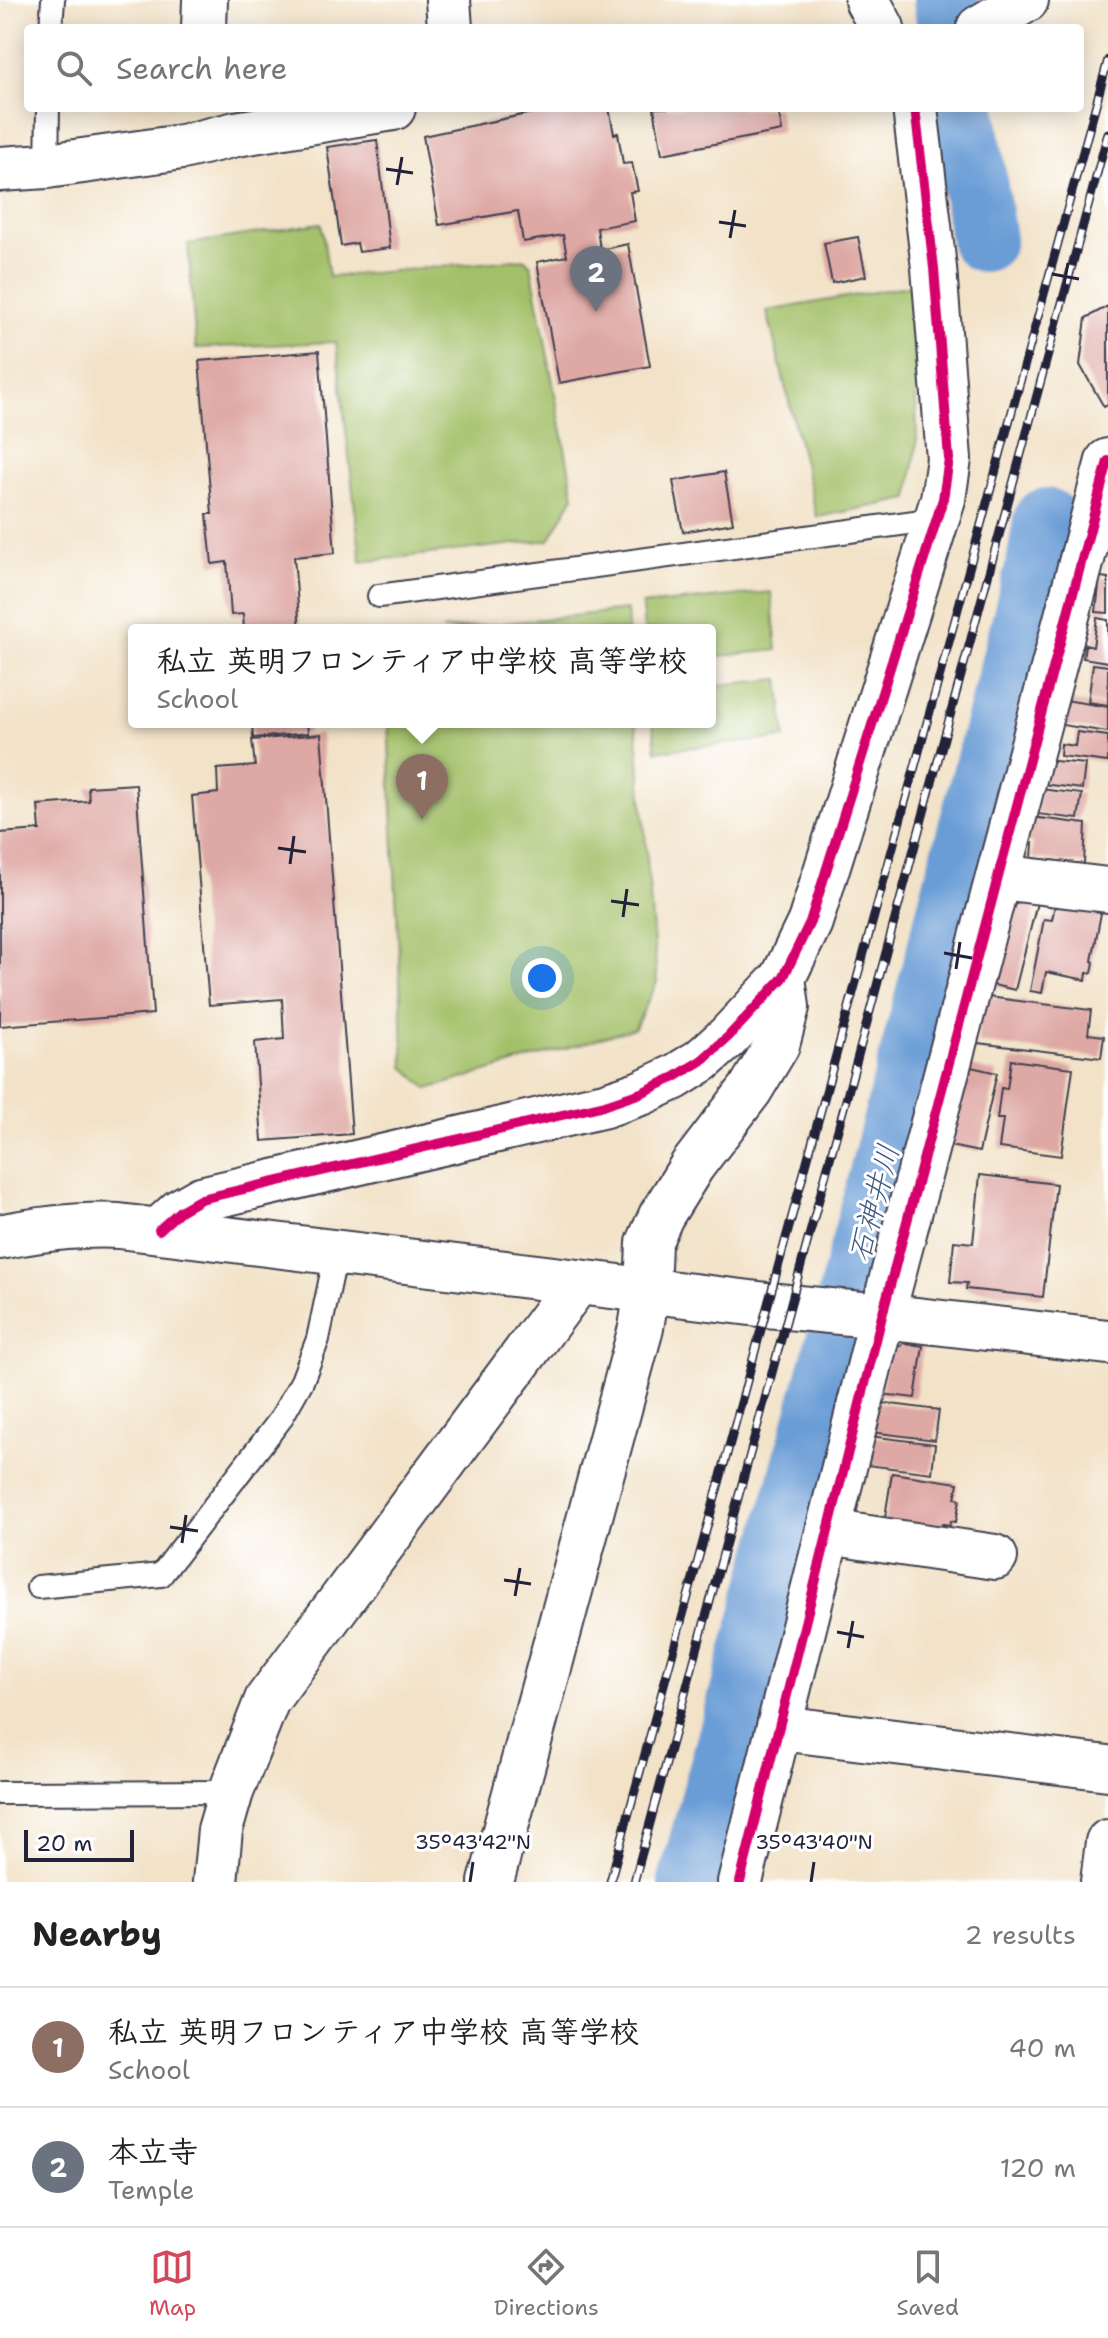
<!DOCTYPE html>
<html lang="en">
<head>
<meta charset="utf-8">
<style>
  :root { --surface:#fff; --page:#f6f6f6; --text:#222; --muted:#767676; --line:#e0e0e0; --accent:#d1495b }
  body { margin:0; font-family:"Shantell Sans","Klee One",sans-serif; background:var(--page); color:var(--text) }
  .scale { position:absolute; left:24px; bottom:20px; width:110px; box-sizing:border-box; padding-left:8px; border:4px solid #22223b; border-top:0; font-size:22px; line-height:28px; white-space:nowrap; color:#22223b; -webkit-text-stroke:6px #fff; paint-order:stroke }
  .you { position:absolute; left:542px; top:978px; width:28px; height:28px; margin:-20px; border:6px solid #fff; border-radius:50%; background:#1a73e8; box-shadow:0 0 0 12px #1a73e833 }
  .badge { display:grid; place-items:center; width:52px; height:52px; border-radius:50%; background:var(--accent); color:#fff; font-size:26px; font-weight:700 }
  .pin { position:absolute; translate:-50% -66px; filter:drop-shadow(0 2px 4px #0008) }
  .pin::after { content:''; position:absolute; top:42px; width:28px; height:24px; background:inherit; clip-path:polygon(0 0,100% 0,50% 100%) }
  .popup { position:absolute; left:128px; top:624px; width:588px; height:104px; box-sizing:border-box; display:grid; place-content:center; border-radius:8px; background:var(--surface); filter:drop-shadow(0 2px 6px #0005); font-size:26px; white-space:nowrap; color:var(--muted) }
  .popup b { font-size:30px; color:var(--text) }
  .popup::after { content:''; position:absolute; left:50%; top:100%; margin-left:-16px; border:16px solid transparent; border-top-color:var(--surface) }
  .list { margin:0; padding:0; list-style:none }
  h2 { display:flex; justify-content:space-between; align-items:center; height:104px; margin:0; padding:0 32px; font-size:34px }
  h2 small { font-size:26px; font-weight:400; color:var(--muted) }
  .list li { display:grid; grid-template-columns:52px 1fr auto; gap:24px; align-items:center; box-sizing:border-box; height:120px; padding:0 32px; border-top:2px solid var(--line) }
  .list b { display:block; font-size:30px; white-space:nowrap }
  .list p { margin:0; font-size:26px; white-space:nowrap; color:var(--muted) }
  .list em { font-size:26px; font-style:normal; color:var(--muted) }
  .icon { flex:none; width:44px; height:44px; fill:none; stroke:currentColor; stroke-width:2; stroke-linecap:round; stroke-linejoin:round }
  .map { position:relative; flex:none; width:1108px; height:1882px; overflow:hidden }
  .search { position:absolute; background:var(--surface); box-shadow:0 4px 20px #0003; left:24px; right:24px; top:24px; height:88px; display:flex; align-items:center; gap:20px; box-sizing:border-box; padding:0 28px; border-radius:8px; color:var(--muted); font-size:30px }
  .sheet { height:344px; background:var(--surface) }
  nav { display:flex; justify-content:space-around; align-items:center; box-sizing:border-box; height:112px; border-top:2px solid var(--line); background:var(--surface); font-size:22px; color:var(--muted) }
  nav a { display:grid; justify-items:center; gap:4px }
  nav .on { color:var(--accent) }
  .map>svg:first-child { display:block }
</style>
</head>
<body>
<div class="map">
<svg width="1108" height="1882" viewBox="0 0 1108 1882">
  <rect width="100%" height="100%" fill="#fff"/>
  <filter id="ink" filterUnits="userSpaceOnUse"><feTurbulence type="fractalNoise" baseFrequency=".0125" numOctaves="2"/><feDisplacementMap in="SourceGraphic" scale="16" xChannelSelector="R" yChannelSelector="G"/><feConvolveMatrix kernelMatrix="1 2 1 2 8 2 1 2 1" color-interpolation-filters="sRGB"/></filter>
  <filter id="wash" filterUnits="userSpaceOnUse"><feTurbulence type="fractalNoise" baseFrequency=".006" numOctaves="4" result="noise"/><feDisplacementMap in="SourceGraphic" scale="32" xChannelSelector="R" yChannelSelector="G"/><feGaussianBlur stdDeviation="1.8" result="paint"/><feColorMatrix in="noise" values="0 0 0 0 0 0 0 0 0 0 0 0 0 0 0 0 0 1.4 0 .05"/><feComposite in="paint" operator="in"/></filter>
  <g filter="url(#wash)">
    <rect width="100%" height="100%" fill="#f2e2c7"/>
    <!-- green -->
    <g fill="#a3c068" stroke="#627152" stroke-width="2">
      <polygon points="321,223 329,277 525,259 531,265 574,496 549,540 361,562 336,342 196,348 188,244"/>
      <polygon points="913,285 917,442 909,499 817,517 767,311"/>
      <polygon points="771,592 777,650 710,657 710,630 644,630 642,605"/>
      <polygon points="627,610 628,630 442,630 626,610"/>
      <polygon points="779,679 785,738 656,751 653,722 710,722 710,686"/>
      <polygon points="388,722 636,722 657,982 635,1028 428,1089 404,1067"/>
    </g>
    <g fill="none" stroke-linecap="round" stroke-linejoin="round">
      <!-- river -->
      <g stroke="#6b9dd6" stroke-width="66">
        <polyline points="946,0 950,28"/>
        <polyline points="963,108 983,239"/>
        <polyline points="691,1882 834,1360 1039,565 1046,521"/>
      </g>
    </g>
    <g id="blocks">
      <!-- building -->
      <g fill="#dea8a4">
        <polygon points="555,108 609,108 614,134 618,133 623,164 632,163 638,191 630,192 635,221 597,228 600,250 628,244 650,366 559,383 537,262 567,256 563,235 523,242 518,211 439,225 423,136"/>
        <polygon points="654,108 778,108 782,131 662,154"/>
        <polygon points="377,140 390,248 359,252 357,243 341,246 327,147"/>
        <polygon points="858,237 866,276 832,283 824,243"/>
        <polygon points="1108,306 1108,405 1104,407 1080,365 1086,318"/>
        <polygon points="319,351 335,553 294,557 300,630 244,630 243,614 231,615 227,562 212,564 207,514 212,514 199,361"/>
        <polygon points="724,472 733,523 683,532 673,481"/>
        <polygon points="1100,577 1108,578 1108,613 1096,612"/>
        <polygon points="1097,618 1108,620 1108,662 1083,658 1085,645 1093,647"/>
        <polygon points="1093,664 1108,666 1108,705 1088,702"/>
        <polygon points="1065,700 1108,707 1108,732 1062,725"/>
        <polygon points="252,722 307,722 308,733 253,738"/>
        <polygon points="1077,732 1108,736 1108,762 1060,756 1061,744 1075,746"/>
        <polygon points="321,734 352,1134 262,1141 255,1042 284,1039 282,999 209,1005 192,796 218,793 217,769 255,766 252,740"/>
        <polygon points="1044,760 1085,764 1082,789 1042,784"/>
        <polygon points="136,784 153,1014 0,1026 0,833 40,830 38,805 89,801 88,787"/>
        <polygon points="1040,789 1082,794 1078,819 1037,814"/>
        <polygon points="1031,817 1086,824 1084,864 1032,858 1033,843 1028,842"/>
        <polygon points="1024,899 1037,903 1015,990 989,984 1010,908"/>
        <polygon points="1056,900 1101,913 1092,961 1094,962 1092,973 1087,973 1086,980 1046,972 1042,993 1030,991 1044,919 1052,920"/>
        <polygon points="988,997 1091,1010 1088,1034 1104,1036 1101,1058 978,1043 978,1026"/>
        <polygon points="1011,1060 1073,1068 1061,1156 999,1148 1003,1119 997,1119 1001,1088 1007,1089"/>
        <polygon points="967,1066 997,1073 979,1152 950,1146"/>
        <polygon points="980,1175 1056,1184 1043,1297 966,1289 967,1283 950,1282 954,1241 973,1243"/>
        <polygon points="904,1343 923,1346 915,1398 880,1394 889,1352"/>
        <polygon points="875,1402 939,1410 935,1440 871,1432"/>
        <polygon points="869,1436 935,1444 932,1473 866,1465"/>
        <polygon points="892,1473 958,1483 955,1498 960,1499 956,1522 951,1521 950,1525 943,1524 942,1536 883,1530"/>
      </g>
    </g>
  </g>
  <g filter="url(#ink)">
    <use href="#blocks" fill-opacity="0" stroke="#413f50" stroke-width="2"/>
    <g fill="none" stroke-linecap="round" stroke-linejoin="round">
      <!-- service casing -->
      <g stroke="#413f50" stroke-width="26">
        <g id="service">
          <polyline points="51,28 53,0"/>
          <polyline points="47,166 48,108"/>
          <polyline points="379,596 936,519"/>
          <polyline points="38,1587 161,1575 280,1420 302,1381 318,1339 336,1254"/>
          <polyline points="0,1793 231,1792"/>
        </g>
      </g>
      <!-- minor casing -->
      <g stroke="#413f50" stroke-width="48">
        <g id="minor">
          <polyline points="448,0 450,28"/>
          <polyline points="867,0 882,28"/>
          <polyline points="204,28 205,0"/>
          <polyline points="979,28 1026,0"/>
          <polyline points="0,169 47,166 182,147 236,134 393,108"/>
          <polyline points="999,877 1108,890"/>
          <polyline points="159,1230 180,1211 201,1199 605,1105 641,1093 675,1077 702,1060 728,1037 783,978 810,922 943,499 949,459 934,268 915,108"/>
          <path d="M0 1237C40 1229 78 1224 119 1226L767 1305 882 1316"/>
          <polyline points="828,1532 995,1557"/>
          <polyline points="780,1728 1108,1768"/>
          <polyline points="215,1882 220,1830 231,1792 267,1700 578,1282"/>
          <polyline points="491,1882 641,1328 647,1290 649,1243 661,1216 692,1166 750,1090 777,1045 787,1007 783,978"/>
          <polyline points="740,1882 882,1316 1108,461"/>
          <polyline points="1103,1882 1108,1842"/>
        </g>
      </g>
      <!-- tertiary casing -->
      <g stroke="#413f50" stroke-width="48">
        <polyline id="tertiary" points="882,1316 1108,1342"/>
      </g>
      <!-- service -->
      <use href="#service" stroke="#fff" stroke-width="22"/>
      <!-- minor -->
      <use href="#minor" stroke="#fff" stroke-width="44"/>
      <!-- tertiary -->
      <use href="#tertiary" stroke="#fff" stroke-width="44"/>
      <!-- rail casing -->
      <g stroke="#22223b" stroke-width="9">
        <g id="rail">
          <polyline points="610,1882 1108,60"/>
          <polyline points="634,1882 1108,133"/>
        </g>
      </g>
      <!-- rail -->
      <use href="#rail" stroke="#fff" stroke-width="6" stroke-dasharray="18" stroke-linecap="butt"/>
      <!-- cycleway casing -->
      <g stroke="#fff" stroke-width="15">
        <g id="cycleway">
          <polyline points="159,1230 180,1211 201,1199 605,1105 641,1093 675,1077 702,1060 728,1037 783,978 810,922 943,499 949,459 934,268 915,108"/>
          <polyline points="740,1882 882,1316 1108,461"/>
        </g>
      </g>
      <!-- cycleway -->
      <use href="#cycleway" stroke="#d6006c" stroke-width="10"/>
    </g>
  </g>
  <!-- ticks -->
  <path fill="none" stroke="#22223b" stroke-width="3" d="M386 169 413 173M397 185 402 157M719 222 746 226M730 238 735 210M1052 274 1079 279M1063 290 1068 263M278 848 306 852M290 864 294 836M611 901 639 905M623 917 627 889M944 953 972 958M956 969 960 942M170 1527 198 1531M182 1543 186 1515M504 1580 531 1584M515 1596 520 1568M837 1632 864 1637M848 1648 853 1621M470 1882 473 1862M811 1882 814 1862"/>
  <g text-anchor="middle" stroke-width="6" stroke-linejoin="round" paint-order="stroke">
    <!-- water labels -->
    <g font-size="30" font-style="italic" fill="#435981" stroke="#fff">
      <text transform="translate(874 1203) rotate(-75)" y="10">石神井川</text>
    </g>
  </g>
  <g font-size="20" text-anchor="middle" fill="#22223b" stroke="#fff" stroke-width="6" stroke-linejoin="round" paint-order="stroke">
    <text x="473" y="1849">35°43'42"N</text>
    <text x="814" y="1849">35°43'40"N</text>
  </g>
</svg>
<div class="scale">20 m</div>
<div class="you"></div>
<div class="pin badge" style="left:422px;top:820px;background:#8d6e63">1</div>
<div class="popup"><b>私立 英明フロンティア中学校 高等学校</b>School</div>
<div class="pin badge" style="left:596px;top:312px;background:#6b7280">2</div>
<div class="search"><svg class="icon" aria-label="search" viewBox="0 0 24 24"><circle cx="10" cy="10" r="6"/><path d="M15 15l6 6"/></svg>Search here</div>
</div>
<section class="sheet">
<h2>Nearby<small>2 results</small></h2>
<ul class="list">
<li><span class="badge" style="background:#8d6e63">1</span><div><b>私立 英明フロンティア中学校 高等学校</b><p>School</p></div><em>40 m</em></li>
<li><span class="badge" style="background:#6b7280">2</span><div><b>本立寺</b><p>Temple</p></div><em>120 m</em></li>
</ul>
</section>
<nav>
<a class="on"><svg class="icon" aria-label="map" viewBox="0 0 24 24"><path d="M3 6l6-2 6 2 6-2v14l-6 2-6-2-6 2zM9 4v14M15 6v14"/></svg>Map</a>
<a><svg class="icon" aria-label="directions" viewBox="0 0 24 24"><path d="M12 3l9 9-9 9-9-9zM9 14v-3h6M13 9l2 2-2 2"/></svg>Directions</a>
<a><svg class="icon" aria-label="saved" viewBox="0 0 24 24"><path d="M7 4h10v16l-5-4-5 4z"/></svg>Saved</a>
</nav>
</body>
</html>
